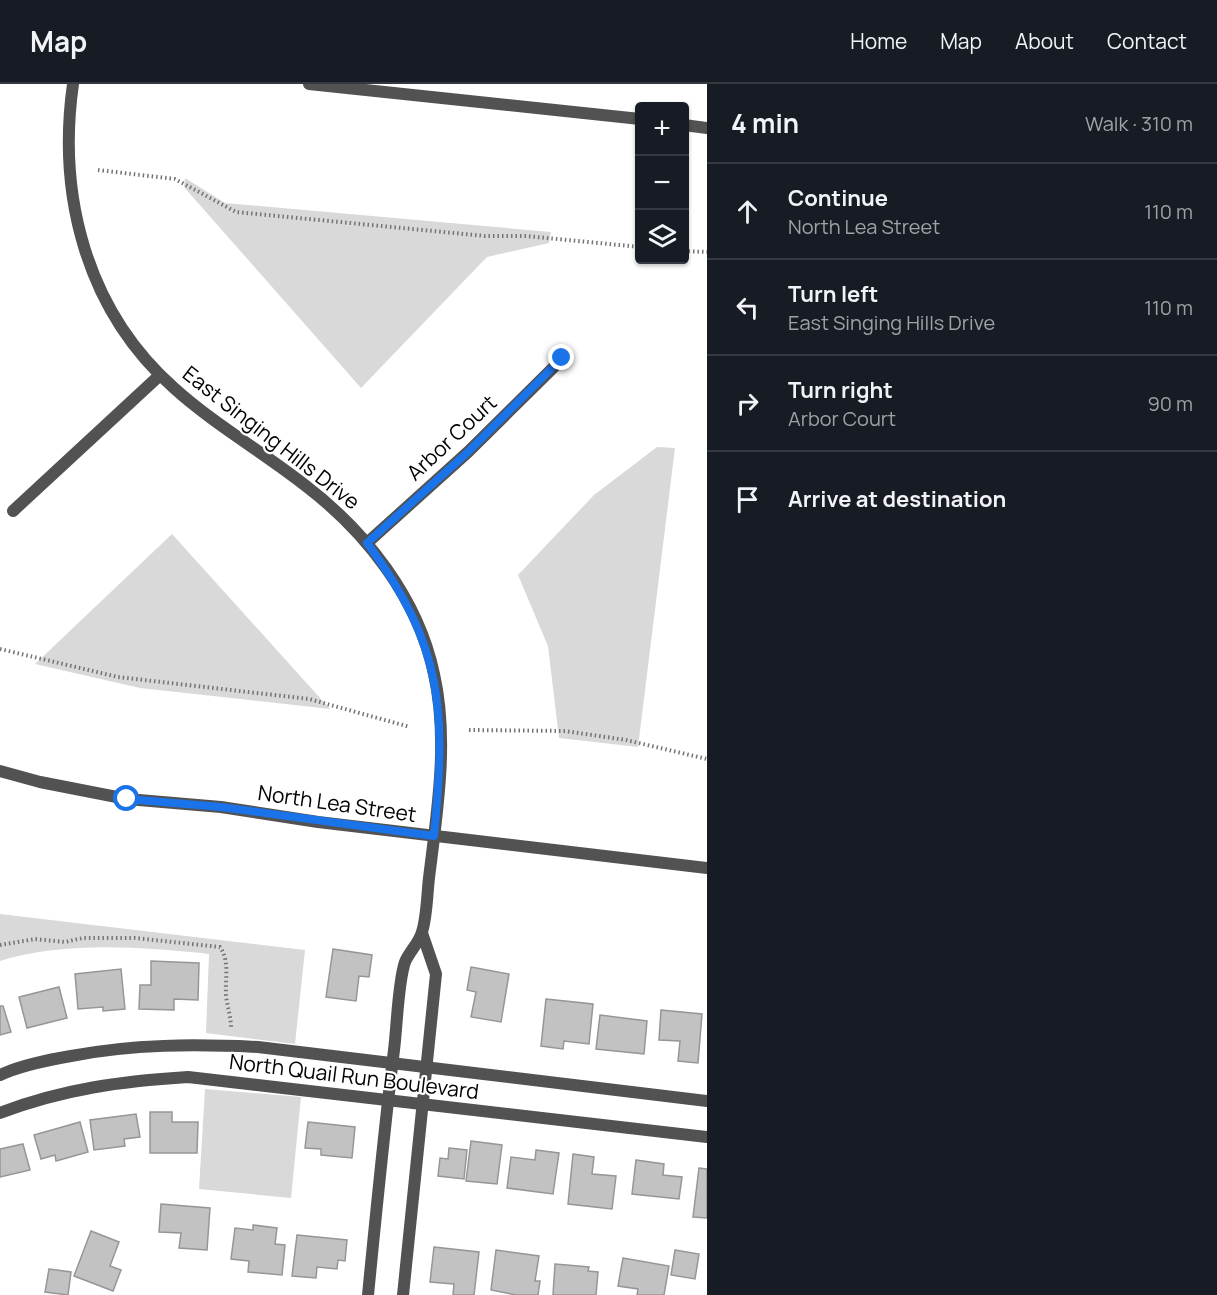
<!DOCTYPE html>
<html lang="en">
<head>
<meta charset="utf-8">
<style>
  :root { --surface:#171b24; --page:#242831; --text:#f1f3f6; --muted:#9ea1a6; --line:#363941 }
  body { margin:0; font-family:Manrope,sans-serif; background:var(--page); color:var(--text) }
  .controls { position:absolute; right:18px; top:18px; display:grid; overflow:hidden; border-radius:6px; box-shadow:0 2px 4px #0004 }
  .controls button { width:54px; height:54px; display:grid; place-items:center; padding:0; border:0; border-bottom:2px solid var(--line); background:var(--surface); color:var(--text); font:30px sans-serif }
  .stop { position:absolute; width:18px; height:18px; margin:-14px; border:4px solid #1a73e8; border-radius:50%; background:#fff }
  .stop.end { background:#1a73e8; border-color:#fff; box-shadow:0 2px 6px #0008 }
  .list { margin:0; padding:0; list-style:none }
  h2 { display:flex; justify-content:space-between; align-items:center; height:78px; margin:0; padding:0 24px; font-size:26px }
  h2 small { font-size:20px; font-weight:400; color:var(--muted) }
  .list li { display:grid; grid-template-columns:39px 1fr auto; gap:18px; align-items:center; box-sizing:border-box; height:96px; padding:0 24px; border-top:2px solid var(--line) }
  .list b { display:block; font-size:22px; white-space:nowrap }
  .list p { margin:0; font-size:20px; white-space:nowrap; color:var(--muted) }
  .list em { font-size:20px; font-style:normal; color:var(--muted) }
  .icon { flex:none; width:33px; height:33px; fill:none; stroke:currentColor; stroke-width:2; stroke-linecap:round; stroke-linejoin:round }
  .map { position:relative; flex:none; width:707px; height:1211px; overflow:hidden }
  header { display:flex; align-items:center; gap:36px; box-sizing:border-box; height:84px; padding:0 30px; background:var(--surface); border-bottom:2px solid var(--line) }
  header strong { font-size:28px }
  nav { display:flex; gap:33px; margin-inline-start:auto; font-size:21px }
  main { display:flex }
  aside { flex:1; background:var(--surface) }
  .map>svg:first-child { display:block }
</style>
</head>
<body>
<header>
<strong>Map</strong>
<nav><a>Home</a><a>Map</a><a>About</a><a>Contact</a></nav>
</header>
<main>
<div class="map">
<svg width="707" height="1211" viewBox="0 0 707 1211">
  <rect width="100%" height="100%" fill="#fff"/>
  <!-- green -->
  <g fill="#d9d9d9">
    <polygon points="185,94 225,119 551,148 549,159 487,173 361,304 184,103"/>
    <polygon points="657,363 675,364 638,663 559,654 548,562 518,491 594,411"/>
    <polygon points="172,450 330,625 140,604 35,580"/>
    <path d="M0 830 305 866 295 960 206 949 209 870C141 863 66 857 0 877Z"/>
    <polygon points="205,1005 301,1013 291,1114 199,1105"/>
  </g>
  <!-- building -->
  <g fill="#c2c2c2" stroke="#969696" stroke-width="1.5">
    <polygon points="333,865 372,871 369,893 359,892 356,917 326,913"/>
    <polygon points="151,877 199,879 198,916 174,915 174,926 139,925 140,901 151,901"/>
    <polygon points="471,883 509,890 501,938 471,933 476,908 467,906"/>
    <polygon points="121,885 125,925 103,927 103,923 78,925 75,890"/>
    <polygon points="59,903 67,934 27,944 19,913"/>
    <polygon points="546,915 593,920 589,960 564,957 563,965 541,962"/>
    <polygon points="0,922 3,922 11,948 0,951"/>
    <polygon points="661,926 702,930 698,979 678,977 680,957 659,956"/>
    <polygon points="600,931 647,937 644,970 596,965"/>
    <polygon points="150,1028 172,1028 172,1038 198,1038 197,1069 150,1069"/>
    <polygon points="136,1030 140,1053 124,1055 125,1062 94,1066 90,1036"/>
    <polygon points="80,1038 88,1068 56,1077 55,1071 41,1075 34,1051"/>
    <polygon points="308,1038 355,1043 352,1074 321,1071 321,1065 305,1064"/>
    <polygon points="471,1057 502,1061 497,1100 466,1097"/>
    <polygon points="23,1060 30,1086 0,1093 0,1065"/>
    <polygon points="449,1064 467,1066 464,1095 438,1092 440,1074 448,1075"/>
    <polygon points="536,1066 559,1069 553,1110 507,1104 511,1073 535,1076"/>
    <polygon points="573,1070 594,1073 592,1090 616,1092 612,1125 568,1120"/>
    <polygon points="636,1076 664,1080 663,1091 682,1093 679,1115 632,1110"/>
    <polygon points="699,1084 707,1085 707,1134 693,1133"/>
    <polygon points="161,1120 210,1124 207,1166 179,1164 181,1149 159,1148"/>
    <polygon points="253,1141 277,1144 275,1160 285,1161 282,1191 248,1188 249,1177 231,1175 235,1144 253,1146"/>
    <polygon points="91,1147 119,1158 110,1182 121,1186 113,1207 74,1192"/>
    <polygon points="297,1151 347,1156 345,1177 338,1176 337,1185 317,1183 316,1194 292,1192"/>
    <polygon points="434,1163 479,1168 474,1211 453,1211 454,1200 430,1198"/>
    <polygon points="496,1166 539,1172 535,1197 540,1197 538,1211 516,1211 491,1206"/>
    <polygon points="675,1166 699,1170 695,1195 671,1191"/>
    <polygon points="623,1174 669,1182 664,1211 637,1211 638,1205 618,1202"/>
    <polygon points="555,1180 589,1183 588,1187 598,1188 596,1211 553,1211"/>
    <polygon points="49,1185 71,1188 68,1211 45,1208"/>
  </g>
  <g fill="none" stroke-linecap="round" stroke-linejoin="round">
    <!-- path -->
    <g stroke="#747474" stroke-width="4" stroke-dasharray="1.5 3" stroke-linecap="butt">
      <polyline points="98,86 175,95 236,128 485,152 526,152 640,163"/>
      <polyline points="684,167 707,168"/>
      <polyline points="0,565 118,593 309,615 410,643"/>
      <polyline points="469,646 565,647 626,656 707,675"/>
      <path d="M0 861 35 855 65 858 83 854H135L220 863C230 878 225 894 226 911 227 922 231 932 231 944"/>
    </g>
    <!-- street -->
    <g stroke="#525252" stroke-width="12">
      <path d="M73 0C57 113 87 227 174 304 215 341 263 368 306 402 366 448 418 514 434 590 449 656 437 728 429 794 427 811 427 832 422 848 419 859 409 868 405 878 398 898 397 943 394 966 384 1048 376 1129 368 1211"/>
      <polyline points="309,0 640,35"/>
      <polyline points="684,41 707,44"/>
      <polyline points="13,427 160,291"/>
      <polyline points="367,459 468,368 562,275"/>
      <polyline points="0,687 40,698 127,715 221,723 318,738 707,784"/>
      <path d="M0 991C21 981 48 976 71 972 133 960 194 960 258 963L707 1017"/>
      <path d="M0 1029C62 1005 123 997 188 993L707 1053"/>
      <polyline points="403,1211 436,890 422,849"/>
    </g>
  </g>
  <g fill="none" stroke-linecap="round" stroke-linejoin="round">
    <!-- route -->
    <path stroke="#1a73e8" stroke-width="8" d="M127 715 221 723 434 752C446 627 444 563 367 459L468 368 562 274"/>
  </g>
  <g text-anchor="middle" stroke-width="4.5" stroke-linejoin="round" paint-order="stroke">
    <!-- street labels -->
    <g font-size="21" fill="#000" stroke="#fff">
      <text transform="translate(271 354) rotate(38)" y="7">East Singing Hills Drive</text>
      <text transform="translate(452 354) rotate(-43)" y="7">Arbor Court</text>
      <text transform="translate(337 720) rotate(8)" y="7">North Lea Street</text>
      <text transform="translate(354 993) rotate(7)" y="7">North Quail Run Boulevard</text>
    </g>
  </g>
</svg>
<div class="controls">
<button>+</button>
<button>−</button>
<button><svg class="icon" aria-label="layers" viewBox="0 0 24 24"><path d="M12 4l9 5-9 5-9-5zM3 14l9 5 9-5"/></svg></button>
</div>
<div class="stop" style="left:127px;top:715px"></div>
<div class="stop end" style="left:562px;top:274px"></div>
</div>
<aside>
<h2>4 min<small>Walk · 310 m</small></h2>
<ul class="list">
<li><svg class="icon" aria-label="ahead" viewBox="0 0 24 24"><path d="M12 20V5M6 11l6-6 6 6"/></svg><div><b>Continue</b><p>North Lea Street</p></div><em>110 m</em></li>
<li><svg class="icon" aria-label="left" viewBox="0 0 24 24"><path d="M17 20v-9H6M10 6l-5 5 5 5"/></svg><div><b>Turn left</b><p>East Singing Hills Drive</p></div><em>110 m</em></li>
<li><svg class="icon" aria-label="right" viewBox="0 0 24 24"><path d="M7 20v-9h11M14 6l5 5-5 5"/></svg><div><b>Turn right</b><p>Arbor Court</p></div><em>90 m</em></li>
<li><svg class="icon" aria-label="arrive" viewBox="0 0 24 24"><path d="M6 21V4h12l-3 4 3 4H6"/></svg><div><b>Arrive at destination</b></div></li>
</ul>
</aside>
</main>
</body>
</html>
